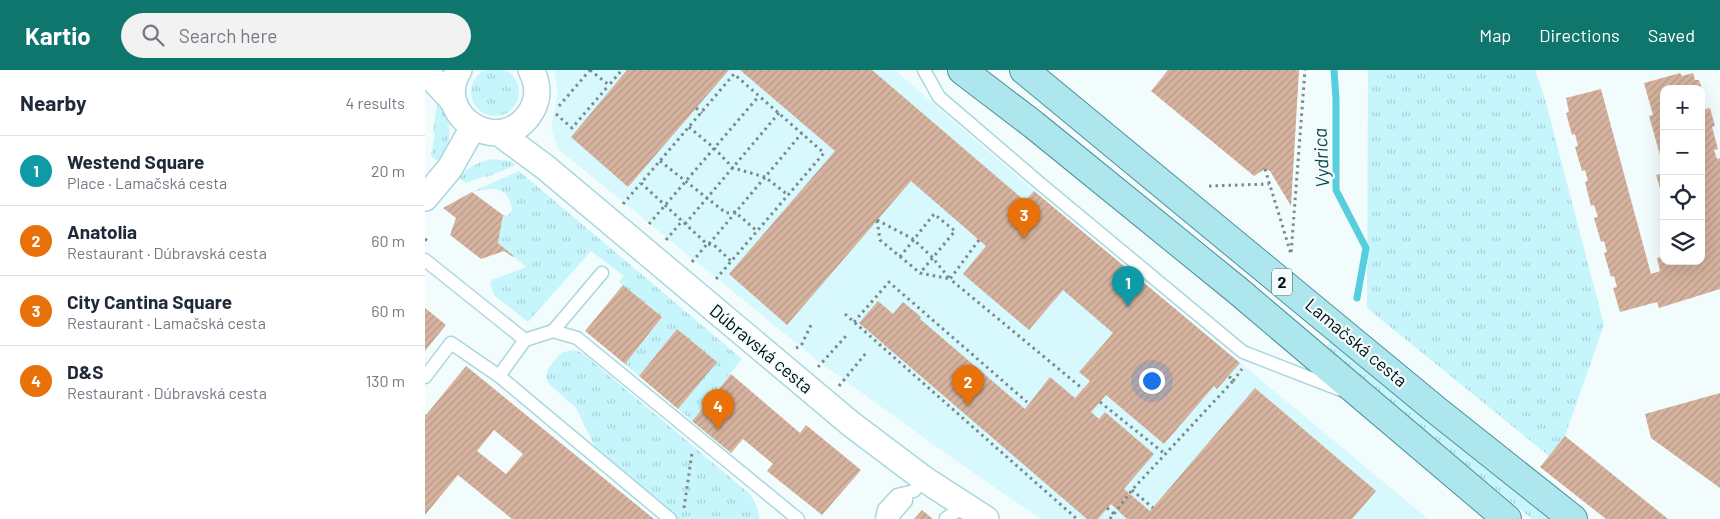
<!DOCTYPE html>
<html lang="en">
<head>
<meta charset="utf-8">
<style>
  :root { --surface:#fff; --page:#f2f2f3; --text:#1f2937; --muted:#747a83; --line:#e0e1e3; --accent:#0f766e }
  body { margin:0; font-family:Barlow,sans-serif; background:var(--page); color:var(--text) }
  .controls { position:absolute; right:15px; top:15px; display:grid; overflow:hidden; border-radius:10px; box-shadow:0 5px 20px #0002 }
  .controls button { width:45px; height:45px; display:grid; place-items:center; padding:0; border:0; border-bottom:1px solid var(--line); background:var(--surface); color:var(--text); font:25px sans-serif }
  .you { position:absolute; left:726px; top:310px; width:18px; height:18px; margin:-12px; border:4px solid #fff; border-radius:50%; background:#1a73e8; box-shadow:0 0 0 8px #1a73e833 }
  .badge { display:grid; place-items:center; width:32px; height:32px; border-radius:50%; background:var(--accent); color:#fff; font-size:16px; font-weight:700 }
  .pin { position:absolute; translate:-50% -41px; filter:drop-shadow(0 1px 2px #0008) }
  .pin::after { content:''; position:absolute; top:26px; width:18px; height:15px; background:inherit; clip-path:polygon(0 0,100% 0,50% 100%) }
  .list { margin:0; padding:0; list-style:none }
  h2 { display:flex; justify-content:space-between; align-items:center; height:65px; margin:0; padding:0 20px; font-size:21px }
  h2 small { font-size:16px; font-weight:400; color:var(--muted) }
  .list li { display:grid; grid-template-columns:32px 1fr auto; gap:15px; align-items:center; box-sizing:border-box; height:70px; padding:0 20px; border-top:1px solid var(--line) }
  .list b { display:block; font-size:19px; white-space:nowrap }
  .list p { margin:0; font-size:16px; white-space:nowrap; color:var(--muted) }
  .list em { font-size:16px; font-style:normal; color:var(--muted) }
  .icon { flex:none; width:28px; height:28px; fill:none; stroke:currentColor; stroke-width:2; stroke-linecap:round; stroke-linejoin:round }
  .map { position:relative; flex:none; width:1295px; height:449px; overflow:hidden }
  header { display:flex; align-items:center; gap:30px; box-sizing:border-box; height:70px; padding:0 25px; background:var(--accent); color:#fff }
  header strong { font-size:24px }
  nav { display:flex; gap:28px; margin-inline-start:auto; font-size:18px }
  .search { width:350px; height:45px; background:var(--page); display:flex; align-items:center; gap:12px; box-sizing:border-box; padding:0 18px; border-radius:28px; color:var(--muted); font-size:19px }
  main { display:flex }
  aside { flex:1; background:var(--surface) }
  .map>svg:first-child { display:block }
</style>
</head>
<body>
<header>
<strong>Kartio</strong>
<div class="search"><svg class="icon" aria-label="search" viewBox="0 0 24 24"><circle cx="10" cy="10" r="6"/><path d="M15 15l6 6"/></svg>Search here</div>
<nav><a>Map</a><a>Directions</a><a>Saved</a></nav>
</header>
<main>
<aside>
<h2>Nearby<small>4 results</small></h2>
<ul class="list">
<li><span class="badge" style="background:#0f9aa8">1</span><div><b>Westend Square</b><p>Place · Lamačská cesta</p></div><em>20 m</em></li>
<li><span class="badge" style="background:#e8710a">2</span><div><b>Anatolia</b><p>Restaurant · Dúbravská cesta</p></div><em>60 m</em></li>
<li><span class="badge" style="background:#e8710a">3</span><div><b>City Cantina Square</b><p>Restaurant · Lamačská cesta</p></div><em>60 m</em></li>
<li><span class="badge" style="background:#e8710a">4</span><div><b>D&amp;S</b><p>Restaurant · Dúbravská cesta</p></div><em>130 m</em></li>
</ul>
</aside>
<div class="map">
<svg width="1295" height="449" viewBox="0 0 1295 449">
  <defs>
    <pattern id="grass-tufts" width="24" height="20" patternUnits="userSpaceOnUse" patternTransform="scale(1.25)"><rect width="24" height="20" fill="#c7f5fc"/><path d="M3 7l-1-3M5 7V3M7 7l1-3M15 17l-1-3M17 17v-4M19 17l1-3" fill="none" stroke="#a9d1d7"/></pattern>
    <pattern id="building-hatch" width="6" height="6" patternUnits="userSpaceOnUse" patternTransform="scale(1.25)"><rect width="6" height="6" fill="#d6b39f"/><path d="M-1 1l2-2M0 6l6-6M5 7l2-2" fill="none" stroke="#b69988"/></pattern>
  </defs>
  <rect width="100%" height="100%" fill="#f3fcfd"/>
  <!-- built -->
  <polygon fill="#d7f8fd" points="129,0 470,0 609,121 1003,449 616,449 530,390 397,294 133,79 126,58 133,22"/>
  <!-- grass -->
  <g fill="url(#grass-tufts)">
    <circle cx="70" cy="22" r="24"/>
    <polygon points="943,0 1110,0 1120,29 1179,255 1140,366 1124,386 942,238"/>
    <path d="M13 27C26 52 30 67 14 92L6 86 10 63 8 62Z"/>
    <path d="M66 89 85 91 91 95 62 107 61 106 41 113 33 107C43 97 53 93 66 89Z"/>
    <path d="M94 101 317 289 267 351 253 339 291 292 252 260 214 306 200 294 237 247 194 212 199 206 166 181 103 252 69 225 65 213 67 210 101 197 73 173 78 145 83 146 87 140C83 114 67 118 47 122Z"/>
    <polygon points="906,270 1124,449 1107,449 1002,363 901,277"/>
    <polygon points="148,280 155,282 161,286 326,425 333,439 334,449 253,449 171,379 151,338 124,314 121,307 123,299 133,286 139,282"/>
  </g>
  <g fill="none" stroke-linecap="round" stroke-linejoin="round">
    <!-- stream -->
    <polyline stroke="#57cede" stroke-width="7" points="909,0 911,29 911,120 941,178 932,228"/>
  </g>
  <!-- building -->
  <g fill="url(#building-hatch)" fill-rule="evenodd">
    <polygon points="202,0 304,0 203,117 146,67"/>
    <polygon points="315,0 447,0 600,131 609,121 815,293 792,319 789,316 739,374 681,325 666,342 674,349 680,342 729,384 699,419 725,441 830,318 951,421 927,449 702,449 686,434 673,449 662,449 434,253 453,231 468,244 478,232 496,247 495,249 600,339 625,307 650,328 665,311 654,302 688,263 638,220 604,260 538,204 561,176 486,111 362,255 304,204 410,81"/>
    <polygon points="743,0 874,0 866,136 845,101 840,99 829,106 726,21"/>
    <polygon points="1255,3 1257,6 1268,3 1270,10 1274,10 1277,19 1239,19 1239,83 1235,85 1224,46 1228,45 1219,13"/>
    <polygon points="1176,19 1226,204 1235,201 1232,188 1239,186 1239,191 1276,191 1276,36 1278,40 1285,38 1290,56 1287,57 1293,79 1289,80 1292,89 1295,88 1295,219 1234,238 1232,232 1195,242 1188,218 1192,217 1189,206 1186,207 1179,183 1182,182 1179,171 1176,172 1169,148 1173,147 1169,135 1166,136 1160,112 1163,111 1160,100 1157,101 1150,77 1153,76 1150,64 1147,65 1141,43 1144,42 1141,28"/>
    <polygon points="1239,103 1239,125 1237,125 1231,105"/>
    <polygon points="47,122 78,145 73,173 89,186 88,187 79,181 56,189 25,165 31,148 18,138"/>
    <polygon points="198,215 237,247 200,294 160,261"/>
    <polygon points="0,238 21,255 0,281"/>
    <polygon points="252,259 292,292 253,339 214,306"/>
    <path d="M41 296 229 449H87L33 405 0 445V344L1 345ZM69 360 98 384 81 404 52 381Z"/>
    <polygon points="306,304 375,363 381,355 436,400 397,445 342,401 348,394 318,369 306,383 267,351"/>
    <polygon points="1295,323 1295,418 1226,368 1220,344"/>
    <polygon points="1140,366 1176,395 1243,449 1181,449 1115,397"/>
    <polygon points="497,440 508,449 489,449"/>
  </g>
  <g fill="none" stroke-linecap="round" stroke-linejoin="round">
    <!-- lane casing -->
    <g stroke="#a9d7dd" stroke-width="15">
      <g id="lane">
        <polyline points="499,0 514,27 612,111 818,282 916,320"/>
        <polyline points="0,190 100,270"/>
        <polyline points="128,261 177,203"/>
        <polyline points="0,307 26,273 74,306"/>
        <polyline points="521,448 540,436"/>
        <polyline points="245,449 74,306 100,270 128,261 152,268 373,449"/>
        <polyline points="457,449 459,439 472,425 489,421 499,409"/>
        <polyline points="461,449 468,446 481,431 481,424"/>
      </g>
    </g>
    <!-- street casing -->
    <g stroke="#a9d7dd" stroke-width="28">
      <g id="street">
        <path d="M34 0C5 46 78 91 107 40 114 27 113 13 106 0"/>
        <polyline points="0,1 29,32"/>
        <polyline points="74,63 120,97 426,354 499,409 561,449"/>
        <polyline points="0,128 25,98 48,57"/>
      </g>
    </g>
    <!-- primary casing -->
    <g stroke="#4e909a" stroke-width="30">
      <g id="primary">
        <polyline points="537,0 609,55 812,220 1082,449"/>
        <polyline points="599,0 1011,340 1148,449"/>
      </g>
    </g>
    <!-- path -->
    <g stroke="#7d888a" stroke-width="3" stroke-dasharray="2.5 4" stroke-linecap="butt">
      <polyline points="165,0 184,15 197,0"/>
      <polyline points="134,36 165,0"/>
      <polyline points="271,38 277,43"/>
      <polyline points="131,44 147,58 184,15"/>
      <polyline points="264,57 289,78 308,98 340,107 363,125"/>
      <polyline points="235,91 301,143 310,142 332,161"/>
      <polyline points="840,99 866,184 880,0"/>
      <polyline points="784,116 844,114"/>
      <polyline points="198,134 216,113"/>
      <polygon points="452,150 488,169 507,187 525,209 495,203 455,170"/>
      <polyline points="224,154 334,26"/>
      <polyline points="260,154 354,43"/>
      <polyline points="0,169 5,173"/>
      <polyline points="241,170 258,150"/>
      <polyline points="554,170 525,209 658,319"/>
      <polyline points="284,174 377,63"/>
      <polyline points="475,187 509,144 530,161 495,203"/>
      <polyline points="267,192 282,174"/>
      <polyline points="291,209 399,83 309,4 216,113 282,174 289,175 306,191"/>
      <polyline points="420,244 652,449"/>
      <polyline points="429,252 464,212 602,332"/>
      <polyline points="371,278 376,276 386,255"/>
      <polyline points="393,297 421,266"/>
      <polyline points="808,311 817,299"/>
      <polyline points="414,316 441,283"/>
      <polyline points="675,332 740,384"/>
      <polyline points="707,420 728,438"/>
      <polyline points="259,438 267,383"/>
      <polyline points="682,438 689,444"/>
      <polyline points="685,449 707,420 808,311 804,306"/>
    </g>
    <!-- lane -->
    <use href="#lane" stroke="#fff" stroke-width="12"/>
    <!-- street -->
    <use href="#street" stroke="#fff" stroke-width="25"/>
    <!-- primary -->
    <use href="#primary" stroke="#aee6ee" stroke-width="28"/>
  </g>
  <g text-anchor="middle" stroke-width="4.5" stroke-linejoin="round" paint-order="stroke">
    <!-- shield labels -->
    <rect fill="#f3fcfd" stroke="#4a5658" stroke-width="1" x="847" y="198.5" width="20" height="27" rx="4"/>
    <g font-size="16" font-weight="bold" fill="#010f12">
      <text x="857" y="218">2</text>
    </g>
    <!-- street labels -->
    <g font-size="18" fill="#010f12" stroke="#f3fcfd">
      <text transform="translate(931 273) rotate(40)" y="6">Lamačská cesta</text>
      <text transform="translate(336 279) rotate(40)" y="6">Dúbravská cesta</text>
    </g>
    <!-- water labels -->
    <g font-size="19" font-style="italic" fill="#10464d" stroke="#f3fcfd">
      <text transform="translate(896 88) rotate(-93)" y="7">Vydrica</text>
    </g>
  </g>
</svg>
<div class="controls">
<button>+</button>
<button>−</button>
<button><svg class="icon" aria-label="locate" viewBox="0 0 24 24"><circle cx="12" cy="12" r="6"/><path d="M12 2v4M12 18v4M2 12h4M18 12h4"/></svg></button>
<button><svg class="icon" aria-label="layers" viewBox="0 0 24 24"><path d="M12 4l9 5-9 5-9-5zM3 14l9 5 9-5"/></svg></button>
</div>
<div class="you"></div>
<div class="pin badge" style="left:703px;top:237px;background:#0f9aa8">1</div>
<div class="pin badge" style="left:543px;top:336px;background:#e8710a">2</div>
<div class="pin badge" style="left:599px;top:169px;background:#e8710a">3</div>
<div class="pin badge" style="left:293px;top:360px;background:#e8710a">4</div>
</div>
</main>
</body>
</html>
